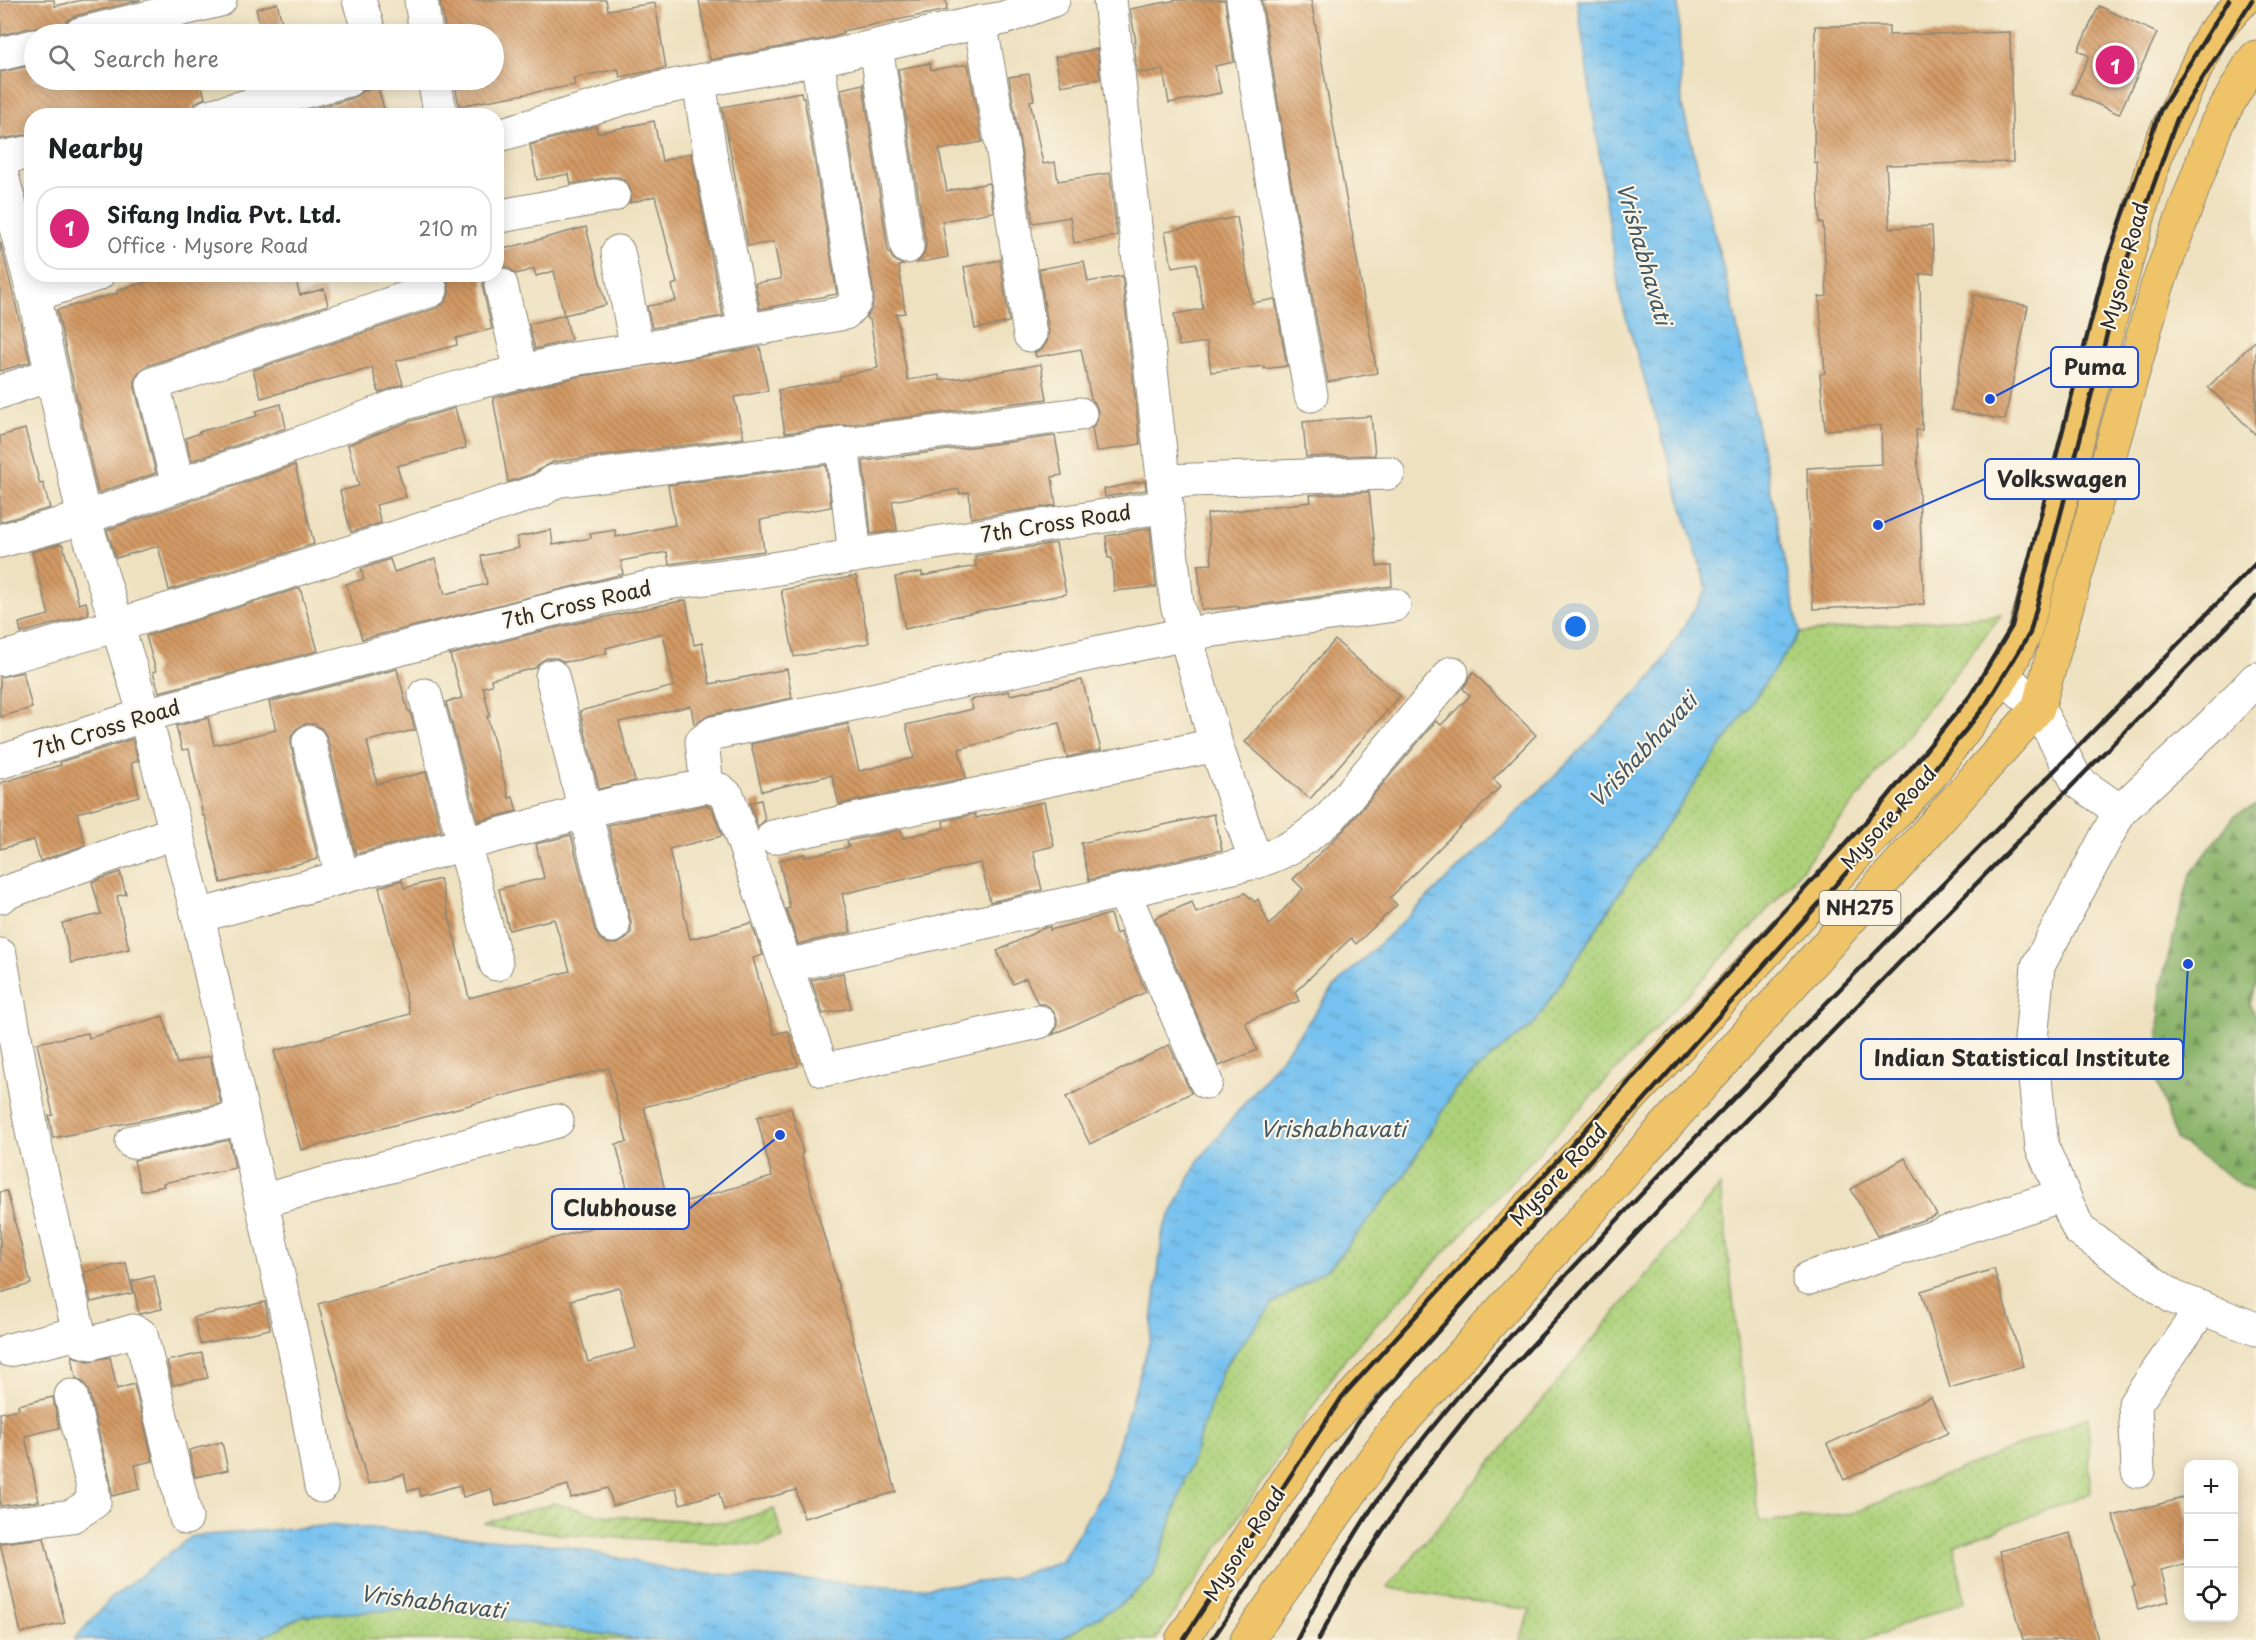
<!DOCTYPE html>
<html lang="en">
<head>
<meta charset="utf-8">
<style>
  :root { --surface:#fff; --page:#f2f2f2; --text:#202124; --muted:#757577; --line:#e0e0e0; --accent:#db2777 }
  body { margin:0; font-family:"Playpen Sans",sans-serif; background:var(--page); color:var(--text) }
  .controls { position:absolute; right:18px; bottom:18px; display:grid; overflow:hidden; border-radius:12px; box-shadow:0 3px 15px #0003 }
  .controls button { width:54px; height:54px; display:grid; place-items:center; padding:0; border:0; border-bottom:2px solid var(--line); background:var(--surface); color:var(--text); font:30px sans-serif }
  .you { position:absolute; left:1576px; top:627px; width:21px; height:21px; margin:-15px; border:4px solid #fff; border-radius:50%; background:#1a73e8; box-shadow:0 0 0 9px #1a73e833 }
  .badge { display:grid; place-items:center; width:39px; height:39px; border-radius:50%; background:var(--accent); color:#fff; font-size:20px; font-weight:700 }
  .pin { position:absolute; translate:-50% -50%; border:3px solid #fff; box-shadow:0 2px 6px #0006 }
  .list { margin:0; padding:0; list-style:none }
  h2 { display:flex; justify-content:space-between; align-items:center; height:78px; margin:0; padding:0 24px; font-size:26px }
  h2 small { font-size:20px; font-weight:400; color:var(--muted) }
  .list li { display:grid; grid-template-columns:39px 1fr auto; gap:18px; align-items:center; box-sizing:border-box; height:84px; margin:0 12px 12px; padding:0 12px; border:2px solid var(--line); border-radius:24px }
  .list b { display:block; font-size:22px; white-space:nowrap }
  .list p { margin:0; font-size:20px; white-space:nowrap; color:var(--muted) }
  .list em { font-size:20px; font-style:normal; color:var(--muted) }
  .icon { flex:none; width:33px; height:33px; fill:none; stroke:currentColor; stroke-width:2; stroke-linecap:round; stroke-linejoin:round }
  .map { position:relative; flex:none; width:2256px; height:1640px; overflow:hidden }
  .search { position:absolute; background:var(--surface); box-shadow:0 3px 15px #0003; left:24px; top:24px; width:480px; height:66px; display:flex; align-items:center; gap:15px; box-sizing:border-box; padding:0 21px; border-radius:33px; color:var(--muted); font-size:22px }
  .panel { position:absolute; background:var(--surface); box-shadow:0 3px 15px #0003; left:24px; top:108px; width:480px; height:174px; border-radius:24px }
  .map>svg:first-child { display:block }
</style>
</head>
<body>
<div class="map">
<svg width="2256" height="1640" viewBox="0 0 2256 1640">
  <defs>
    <pattern id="grass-dots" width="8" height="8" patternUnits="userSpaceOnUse" patternTransform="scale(1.5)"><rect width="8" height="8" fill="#add17a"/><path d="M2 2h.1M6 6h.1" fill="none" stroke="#95b46a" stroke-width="1.8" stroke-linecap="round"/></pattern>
    <pattern id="forest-firs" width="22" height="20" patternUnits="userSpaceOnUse" patternTransform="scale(1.5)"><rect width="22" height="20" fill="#8ab36a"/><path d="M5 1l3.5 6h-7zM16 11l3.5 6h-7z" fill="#719257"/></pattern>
    <pattern id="garden-furrows" width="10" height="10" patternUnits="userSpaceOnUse" patternTransform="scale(1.5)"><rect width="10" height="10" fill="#add17a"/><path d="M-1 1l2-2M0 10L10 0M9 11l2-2" fill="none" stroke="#95b46a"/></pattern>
    <pattern id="water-ripples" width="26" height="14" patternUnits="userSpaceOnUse" patternTransform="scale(1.5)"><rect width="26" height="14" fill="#76c1ef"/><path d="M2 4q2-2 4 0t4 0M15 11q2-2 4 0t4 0" fill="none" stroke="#619dc2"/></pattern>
    <pattern id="building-back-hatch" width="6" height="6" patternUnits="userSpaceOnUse" patternTransform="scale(1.5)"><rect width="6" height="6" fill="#d39a65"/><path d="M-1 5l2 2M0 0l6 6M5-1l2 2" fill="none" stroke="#ab7e53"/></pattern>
  </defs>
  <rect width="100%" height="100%" fill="#fcf5e5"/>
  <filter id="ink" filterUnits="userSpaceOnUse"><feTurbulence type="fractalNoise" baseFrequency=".0167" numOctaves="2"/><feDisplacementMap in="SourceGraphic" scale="12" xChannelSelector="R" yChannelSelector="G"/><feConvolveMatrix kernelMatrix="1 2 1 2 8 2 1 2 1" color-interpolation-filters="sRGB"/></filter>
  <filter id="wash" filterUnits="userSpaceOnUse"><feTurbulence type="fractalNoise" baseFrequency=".008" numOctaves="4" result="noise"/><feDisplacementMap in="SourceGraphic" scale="24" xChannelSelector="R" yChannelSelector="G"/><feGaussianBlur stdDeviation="1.35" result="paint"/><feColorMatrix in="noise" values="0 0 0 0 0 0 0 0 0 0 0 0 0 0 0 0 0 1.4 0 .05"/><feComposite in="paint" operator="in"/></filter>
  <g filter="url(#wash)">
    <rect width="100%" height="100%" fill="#eee1c0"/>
    <!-- grass -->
    <g fill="url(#grass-dots)" stroke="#6c7e52" stroke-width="1.5">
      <polygon points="2001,615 1784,892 1346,1357 1156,1640 1059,1640 1121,1604 1152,1578 1223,1368 1272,1305 1331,1266 1403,1178 1455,1089 1489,1059 1535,1023 1622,889 1800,633"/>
      <polygon points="1720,1186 1759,1522 1853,1513 2088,1417 2090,1493 1954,1546 1965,1601 1865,1640 1520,1640 1531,1610 1387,1588"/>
      <polygon points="426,1608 641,1640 257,1640 301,1616"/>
    </g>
    <!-- forest -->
    <polygon fill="url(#forest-firs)" stroke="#5a6f4a" stroke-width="1.5" points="2256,805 2256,984 2249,1004 2256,1019 2256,1195 2176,1139 2157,1082 2161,984 2190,875 2235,815"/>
    <!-- garden -->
    <polygon fill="url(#garden-furrows)" stroke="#6c7e52" stroke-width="1.5" points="554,1503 599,1515 728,1523 774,1509 783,1539 761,1545 566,1535 484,1523"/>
    <!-- water -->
    <polygon fill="url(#water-ripples)" stroke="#50768d" stroke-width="1.5" points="1577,0 1678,0 1682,105 1733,307 1800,633 1622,889 1535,1023 1489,1059 1455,1089 1403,1178 1331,1266 1272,1305 1223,1368 1152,1578 1121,1604 1059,1640 641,1640 426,1608 302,1616 257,1640 74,1640 111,1598 192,1536 338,1525 565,1546 677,1571 917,1588 1008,1579 1061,1562 1105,1489 1150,1340 1163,1230 1198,1161 1286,1052 1334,987 1553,778 1654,675 1707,589 1620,297"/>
    <g id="blocks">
      <!-- building -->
      <g fill="url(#building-back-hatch)" fill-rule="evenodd">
        <polygon points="8,0 54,0 55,6 82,0 141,0 75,16 67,21 62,28 62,34 48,34 40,28 30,28 1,35 0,2"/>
        <polygon points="440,0 606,0 608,10 655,3 666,68 620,77 618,69 573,78 575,85 459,106 454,80 494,80 494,34 446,34"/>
        <polygon points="699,0 946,0 947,10 842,31 843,34 829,38 710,60"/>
        <polygon points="1177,0 1225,0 1234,62 1215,66 1221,93 1169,103 1163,69 1142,73 1141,71 1137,72 1134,42 1136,42 1130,9"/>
        <polygon points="1262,0 1311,0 1377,373 1328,382 1287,160"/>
        <polygon points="277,3 285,34 262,34 256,9"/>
        <polygon points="2099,6 2157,33 2119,114 2072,93 2089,56 2078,50"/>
        <polygon points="1815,26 1889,26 1889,35 2010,32 2013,162 1886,165 1890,228 1932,226 1934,273 1920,274 1922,430 1916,430 1924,604 1813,609 1807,468 1882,464 1881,425 1825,430 1820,374 1825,373 1819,297 1827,296 1823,223 1820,223 1817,163 1814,163"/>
        <polygon points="1097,49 1100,79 1061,86 1055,57"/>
        <polygon points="930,63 931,70 968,64 982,142 939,150 947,191 989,183 993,212 942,221 948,257 917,263 924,254 926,244 898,69"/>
        <polygon points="34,65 34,80 200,80 205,98 196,102 191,111 175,116 32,116 32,134 0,139 0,72"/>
        <polygon points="1029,74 1034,100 1030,101 1043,164 1055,162 1058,181 1110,173 1117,236 1074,243 1070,217 1033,223 1009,77"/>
        <polygon points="863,84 888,250 893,259 903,265 899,266 905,313 896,314 908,380 939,375 940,380 969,377 1041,364 1047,399 785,433 778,390 840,380 840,376 878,368 870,319 867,319 866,317 872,309 874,294 841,89"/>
        <polygon points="378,87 386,116 286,116 353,98 363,91"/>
        <polygon points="801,92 802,98 804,98 837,294 760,309 755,283 781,279 774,242 748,246 722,107"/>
        <polygon points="654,121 662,161 691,153 723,316 652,328 647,306 676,301 672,285 677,283 655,196 630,203 631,191 627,182 619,177 610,177 571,184 569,174 537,180 530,145 596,126 597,133"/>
        <polygon points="1237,217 1252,303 1275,299 1287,366 1264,369 1264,366 1211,372 1207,342 1179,346 1174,314 1203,309 1196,263 1172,267 1165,232"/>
        <polygon points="586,227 606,305 564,315 554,271 536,276 534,269 516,274 507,267 496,267 496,251"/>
        <polygon points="0,241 30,362 0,371"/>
        <polygon points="1000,260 1009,322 975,329 964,267"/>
        <polygon points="1084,261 1088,282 1122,276 1140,444 1096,452 1092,428 1097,421 1098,411 1095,403 1091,399 1081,349 1036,357 1035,352 1042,349 1047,342 1049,333 1039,269"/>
        <polygon points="155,274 294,274 300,295 324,289 328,305 147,366 140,371 135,379 135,388 156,473 98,493 57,310 118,293 117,290 157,279"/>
        <polygon points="463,274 486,274 483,280 483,289 492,329 456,338 457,345 396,361 403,384 379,393 372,368 261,398 253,370 437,308 445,303 449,294 449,285 446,279"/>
        <polygon points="1974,295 2028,306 2005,420 1951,410"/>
        <polygon points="565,315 571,340 535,349 529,324"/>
        <polygon points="2256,340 2256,435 2208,387"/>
        <polygon points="760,347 768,391 734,397 744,438 553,462 532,474 508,482 493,398 577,377"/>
        <polygon points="281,404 286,428 191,461 186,438 200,433 199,432 257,416 256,411"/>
        <polygon points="455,408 466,448 397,466 406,497 376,505 381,523 351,532 340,491 359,486 348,445 410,421"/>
        <polygon points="1371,416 1375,455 1306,457 1303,422"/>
        <polygon points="25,429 40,484 43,483 50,508 0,522 0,436"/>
        <polygon points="1055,436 1062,475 1052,477 1056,505 971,518 969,492 960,494 959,489 892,501 897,530 871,534 863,461"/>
        <polygon points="295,465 314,544 169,590 158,546 116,558 107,530"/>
        <polygon points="826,465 831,507 760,520 764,551 669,564 667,552 621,561 623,574 362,639 346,584 364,579 361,569 390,559 394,572 435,559 445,594 487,584 481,556 519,548 517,537 551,530 553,545 591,538 590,534 615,530 616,537 675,525 668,485"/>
        <polygon points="1145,481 1146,490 1105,497 1104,489"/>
        <polygon points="1369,492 1377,566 1391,566 1392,586 1238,608 1238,606 1202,610 1198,565 1212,564 1207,514 1311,502 1310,495"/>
        <polygon points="1150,528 1156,587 1114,591 1112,558 1108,558 1106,536"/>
        <polygon points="1056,543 1066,594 965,614 905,629 895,577 922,572 922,576 976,566 975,556"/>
        <polygon points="60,544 63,545 79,604 86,602 89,614 21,633 19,623 49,615 32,552"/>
        <polygon points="856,576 869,643 794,657 781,590"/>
        <polygon points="300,588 318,651 159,692 153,672 156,671 146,636"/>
        <polygon points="686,600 694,645 702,643 710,684 787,669 792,698 710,715 694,724 691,706 619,722 635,781 599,789 580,711 674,686 663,633 606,648 607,653 578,660 564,662 557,658 547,658 540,662 535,668 491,679 492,685 483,687 490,716 487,716 509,798 513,797 517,811 478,821 446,702 462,698 450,655 550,629"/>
        <polygon points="1335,640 1400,696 1310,799 1245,742"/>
        <polygon points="397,669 408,711 410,711 415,730 367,741 377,784 426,772 441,831 356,854 327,737 322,729 315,724 305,724 296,729 291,737 291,746 318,859 221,883 205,816 203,816 189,749 182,750 176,726 208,718 214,745 276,730 269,702"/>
        <polygon points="23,672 32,708 0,717 0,677"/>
        <polygon points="1473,672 1536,735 1493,779 1501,786 1390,898 1397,905 1356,944 1351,938 1295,992 1299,1001 1245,1022 1257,1050 1219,1066 1155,918 1192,902 1196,913 1245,893 1255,902 1258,899 1269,925 1303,889 1293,879 1344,830 1436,721 1441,725 1470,696 1463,689"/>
        <polygon points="1082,680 1101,750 1067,757 1059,723 959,749 966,778 839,804 832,775 762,791 751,744 848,724 859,771 914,758 906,725 973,709 970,700 1009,691 1010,695"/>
        <polygon points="132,739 138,761 131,763 139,796 77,813 85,845 40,861 34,840 0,849 0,783 61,765 60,762"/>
        <polygon points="761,800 765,820 758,827 750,803"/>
        <polygon points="1044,802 1054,846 1033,851 1042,890 990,902 981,863 919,876 842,894 851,932 798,944 786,909 790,908 779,860 805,854 805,857 849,847 847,841 901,830 903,838 944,828 943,821 975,814 976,818"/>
        <path d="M706 805 712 808 722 836 669 849 690 939 751 923 763 955 753 958 774 1034 788 1031 798 1066 644 1107 669 1206 772 1177 757 1117 791 1108 803 1153 801 1154 896 1492 804 1518 796 1490 724 1510 719 1493 680 1504 676 1488 613 1506 608 1488 571 1498 568 1485 496 1506 491 1489 463 1497 460 1485 421 1496 419 1488 408 1491 404 1474 368 1484 318 1304 634 1216 616 1144 627 1142 608 1068 301 1150 274 1051 410 1014 379 887 402 880 404 888 440 879 469 998 570 971 554 919 509 930 499 889 544 878 536 844 571 835 595 931 600 939 608 944H617L626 939 631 932V922L608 825 658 814 659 816ZM619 1287 636 1348 588 1362 571 1300Z"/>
        <polygon points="1214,814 1222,850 1089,880 1081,843"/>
        <polygon points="120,872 126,894 117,896 129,949 71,963 62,923 101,914 92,882"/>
        <polygon points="1110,914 1116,934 1120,932 1146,992 1052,1035 1057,1027 1057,1019 1053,1010 1045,1004 1038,1004 1026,978 1013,984 997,951 1044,928 1050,927 1050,930"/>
        <polygon points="843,973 851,1008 823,1014 811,980"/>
        <polygon points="163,1016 177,1064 210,1056 221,1104 53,1138 49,1116 53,1115 37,1043 88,1033 89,1038"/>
        <polygon points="1169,1045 1191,1093 1090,1144 1066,1097"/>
        <polygon points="229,1140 235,1168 163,1183 164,1186 141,1191 134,1160"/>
        <polygon points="1905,1158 1937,1215 1877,1236 1851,1189"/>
        <polygon points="7,1191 31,1284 0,1293 0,1192"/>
        <polygon points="126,1263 133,1293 91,1302 84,1272"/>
        <polygon points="1994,1269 2023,1366 1950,1388 1921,1291"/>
        <polygon points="154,1276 162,1309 139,1314 132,1281"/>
        <polygon points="265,1302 270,1329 200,1344 194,1317"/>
        <polygon points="202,1353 208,1378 173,1385 167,1361"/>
        <polygon points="72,1356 88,1361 110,1357 117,1389 134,1384 153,1461 135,1465 140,1489 112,1496 110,1479 89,1392 84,1383 76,1378"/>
        <polygon points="53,1397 59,1428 25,1436 39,1501 0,1506 0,1413 19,1409 18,1405"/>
        <polygon points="1931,1397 1948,1433 1844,1480 1827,1444"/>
        <polygon points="222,1442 228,1470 195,1477 189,1450"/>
        <polygon points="2183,1498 2188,1520 2188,1563 2161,1570 2169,1601 2138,1609 2132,1587 2135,1586 2113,1516"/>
        <polygon points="2070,1533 2098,1640 2023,1640 2000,1551"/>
        <polygon points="44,1538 65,1623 21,1633 0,1543"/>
      </g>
    </g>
  </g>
  <g filter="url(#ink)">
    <use href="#blocks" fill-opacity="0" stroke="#8c8676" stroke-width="1.5"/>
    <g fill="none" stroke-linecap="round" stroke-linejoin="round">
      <!-- minor casing -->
      <g stroke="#8c8676" stroke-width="35">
        <g id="minor">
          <polyline points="359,0 370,34"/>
          <polyline points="421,0 426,34"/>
          <polyline points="1243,0 1269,163 1311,395"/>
          <polyline points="980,22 1003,151 1030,335"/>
          <polyline points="80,34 220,0"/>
          <polyline points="876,47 907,247"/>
          <polyline points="0,54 34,46"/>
          <polyline points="434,80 441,116"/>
          <polyline points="699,81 710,153 745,329"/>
          <polyline points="209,116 348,80"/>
          <polyline points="496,136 652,90 833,56 971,24 1004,18 1053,0"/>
          <polyline points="0,158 32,152"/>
          <polyline points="0,168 34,295 84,518 145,715 198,916 303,1387 321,1486"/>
          <polyline points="496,217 613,195"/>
          <polyline points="618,252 637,350"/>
          <polyline points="501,285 521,372"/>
          <polyline points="34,295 98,274"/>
          <polyline points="0,392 52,374"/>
          <polyline points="842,443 855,556"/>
          <polyline points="1164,481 1388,473"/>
          <polyline points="178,485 153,384 431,290"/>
          <polyline points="0,541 84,518 303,442 404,403 479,382 573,359 636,350 845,313 854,303 856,297 817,59"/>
          <path d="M0 659C182 608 360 549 540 491L555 481 1080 414"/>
          <polyline points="552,676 613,926"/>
          <polyline points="2004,676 2038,708 2077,781 2120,811 2038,966 2031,1040 2042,1147 2079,1230 2173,1297 2256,1329"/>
          <polyline points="425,695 496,964"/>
          <polyline points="309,742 342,877"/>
          <polyline points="0,762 145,715 546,611 667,583 747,573 1167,506"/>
          <polyline points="707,786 702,742 714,733 1186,634 1394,605"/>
          <polyline points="2120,811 2216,721 2256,679"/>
          <polyline points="773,837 1216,745"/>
          <path d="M1256 862C1289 851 1304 840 1330 818L1452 673"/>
          <polyline points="1123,891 1206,1082"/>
          <polyline points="0,897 5,893 176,832"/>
          <polyline points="198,916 617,803 707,786 720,790 728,797 786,966 1256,862 1216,745 1177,604 1110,0"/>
          <polyline points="0,955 33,1136 79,1333 83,1341 92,1343 133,1331 141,1335 186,1518"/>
          <polyline points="786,966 823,1070 1039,1022"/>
          <polyline points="132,1142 243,1118"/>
          <polyline points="261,1201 557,1121"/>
          <polyline points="1809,1278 2063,1195"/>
          <polyline points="9,1350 79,1333"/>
          <polyline points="2138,1471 2135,1404 2202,1308"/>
          <polyline points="0,1525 72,1516 94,1502 92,1483 71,1396"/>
        </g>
      </g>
      <!-- highway casing -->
      <g stroke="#8c8676" stroke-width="35">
        <g id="highway">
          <polyline points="1182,1640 1314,1438 1928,778 2004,676 2024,635 2155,156 2211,36 2243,0"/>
          <polyline points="1247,1640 1394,1431 2038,708 2157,287 2216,125 2250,65 2256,57"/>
        </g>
      </g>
      <!-- minor -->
      <use href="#minor" stroke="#fff" stroke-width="33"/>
      <!-- highway -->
      <use href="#highway" stroke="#efc469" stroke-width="33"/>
      <!-- rail -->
      <g stroke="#2b2b2b" stroke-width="4.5">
        <polyline points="1183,1640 1342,1397 1880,806 1970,696 2012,626 2106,263 2160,111 2229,0"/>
        <polyline points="1212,1640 1359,1420 1895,818 1985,706 2030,633 2124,268 2177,119 2252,0"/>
        <path d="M1297 1640C1325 1584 1356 1528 1393 1478 1444 1409 1501 1346 1558 1284 1614 1223 1670 1163 1728 1104 1903 923 2082 745 2256 563"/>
        <polyline points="1318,1640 1353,1576 1411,1487 1472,1410 1659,1209 2256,597"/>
      </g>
    </g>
  </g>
  <g text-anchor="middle" stroke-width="4.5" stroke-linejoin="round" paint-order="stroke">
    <!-- shield labels -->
    <rect fill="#fcf5e5" stroke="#6a6863" stroke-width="1.5" x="1819.5" y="891" width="81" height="34" rx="4.5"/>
    <g font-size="20" font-weight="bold" fill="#2b2b2b">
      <text x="1860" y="915">NH275</text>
    </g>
    <!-- street labels -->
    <g font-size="21" fill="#2b2b2b" stroke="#fcf5e5">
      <text transform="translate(2125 266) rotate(-75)" y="7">Mysore Road</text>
      <text transform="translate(1056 524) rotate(-9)" y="7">7th Cross Road</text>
      <text transform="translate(577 605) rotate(-13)" y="7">7th Cross Road</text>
      <text transform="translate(107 729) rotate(-17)" y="7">7th Cross Road</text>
      <text transform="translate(1889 818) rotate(-48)" y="7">Mysore Road</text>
      <text transform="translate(1559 1175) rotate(-47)" y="7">Mysore Road</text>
      <text transform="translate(1245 1544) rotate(-57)" y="7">Mysore Road</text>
    </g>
    <!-- water labels -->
    <g font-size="22" font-style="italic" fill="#425866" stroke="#fcf5e5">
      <text transform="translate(1644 254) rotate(74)" y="8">Vrishabhavati</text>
      <text transform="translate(1643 750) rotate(-47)" y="8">Vrishabhavati</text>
      <text x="1333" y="1137">Vrishabhavati</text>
      <text transform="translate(433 1602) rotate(7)" y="8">Vrishabhavati</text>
    </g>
  </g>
  <!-- callouts -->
  <path fill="none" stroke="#1d4ed8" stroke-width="2" d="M1990 399L2051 367M1878 525L1985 479M2188 964L2183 1059M780 1135L689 1209"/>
  <g fill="#1d4ed8" stroke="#fcf5e5" stroke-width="2">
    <circle cx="1990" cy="399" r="6"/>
    <circle cx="1878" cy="525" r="6"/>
    <circle cx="2188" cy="964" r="6"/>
    <circle cx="780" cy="1135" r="6"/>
  </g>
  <g fill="#fcf5e5" stroke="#1d4ed8" stroke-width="2">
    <rect x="2051" y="347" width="87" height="40" rx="6"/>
    <rect x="1985" y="459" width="154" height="40" rx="6"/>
    <rect x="1861" y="1039" width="322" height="40" rx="6"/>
    <rect x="552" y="1189" width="137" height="40" rx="6"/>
  </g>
  <g font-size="22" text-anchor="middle" font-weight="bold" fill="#2b2b2b">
    <text x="2095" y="375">Puma</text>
    <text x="2062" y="487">Volkswagen</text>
    <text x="2022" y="1066">Indian Statistical Institute</text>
    <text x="620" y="1216">Clubhouse</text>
  </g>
</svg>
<div class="controls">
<button>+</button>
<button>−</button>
<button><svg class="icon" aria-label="locate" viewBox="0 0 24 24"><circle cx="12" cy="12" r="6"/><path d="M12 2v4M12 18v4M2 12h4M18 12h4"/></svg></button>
</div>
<div class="you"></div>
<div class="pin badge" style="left:2115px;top:65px">1</div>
<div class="search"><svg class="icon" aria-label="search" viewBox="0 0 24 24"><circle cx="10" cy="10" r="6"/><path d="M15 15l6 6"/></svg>Search here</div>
<section class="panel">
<h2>Nearby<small></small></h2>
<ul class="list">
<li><span class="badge">1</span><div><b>Sifang India Pvt. Ltd.</b><p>Office · Mysore Road</p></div><em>210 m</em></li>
</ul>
</section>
</div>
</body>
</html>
